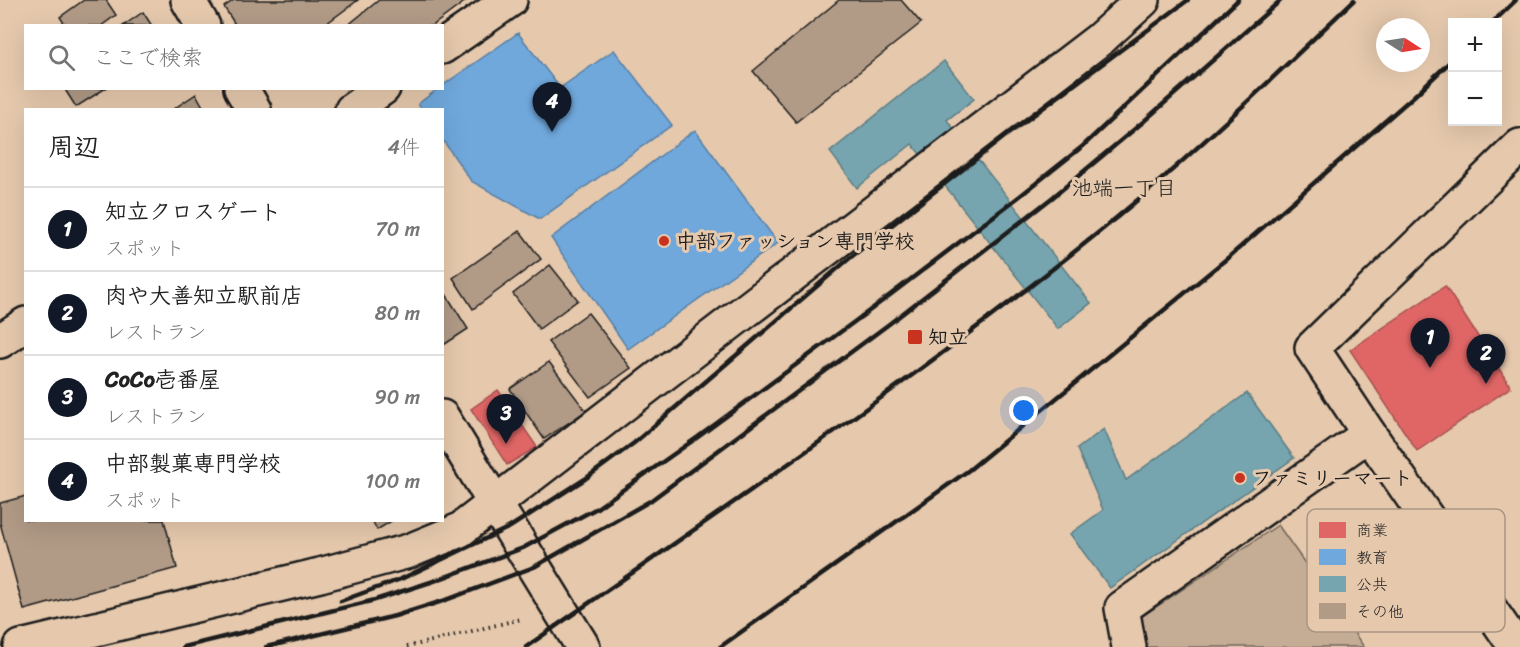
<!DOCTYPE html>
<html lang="ja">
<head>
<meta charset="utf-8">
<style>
  :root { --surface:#fff; --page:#f6f6f6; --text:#222; --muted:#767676; --line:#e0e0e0; --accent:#111827 }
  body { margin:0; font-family:Sriracha,"Klee One",sans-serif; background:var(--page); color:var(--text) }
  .controls { position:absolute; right:18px; top:18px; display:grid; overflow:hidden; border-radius:0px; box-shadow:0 6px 24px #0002 }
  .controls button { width:54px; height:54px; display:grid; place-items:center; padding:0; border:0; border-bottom:2px solid var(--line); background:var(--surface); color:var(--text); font:30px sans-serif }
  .compass { position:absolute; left:1376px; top:18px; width:54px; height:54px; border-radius:50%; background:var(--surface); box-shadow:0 6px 24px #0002; rotate:102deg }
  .you { position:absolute; left:1024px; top:411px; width:21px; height:21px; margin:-15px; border:4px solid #fff; border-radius:50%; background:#1a73e8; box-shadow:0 0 0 9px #1a73e833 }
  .badge { display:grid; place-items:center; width:39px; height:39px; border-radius:50%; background:var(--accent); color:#fff; font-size:20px; font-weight:700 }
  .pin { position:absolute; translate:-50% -50px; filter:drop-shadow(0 2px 3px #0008) }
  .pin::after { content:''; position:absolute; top:32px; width:21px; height:18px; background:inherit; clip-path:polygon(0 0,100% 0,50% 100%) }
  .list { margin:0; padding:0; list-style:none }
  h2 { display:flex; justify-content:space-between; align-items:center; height:78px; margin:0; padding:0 24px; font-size:26px }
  h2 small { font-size:20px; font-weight:400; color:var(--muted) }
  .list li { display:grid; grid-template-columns:39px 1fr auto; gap:18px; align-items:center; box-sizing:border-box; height:84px; padding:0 24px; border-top:2px solid var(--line) }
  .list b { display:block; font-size:22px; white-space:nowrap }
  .list p { margin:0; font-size:20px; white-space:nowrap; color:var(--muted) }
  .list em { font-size:20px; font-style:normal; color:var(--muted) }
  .icon { flex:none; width:33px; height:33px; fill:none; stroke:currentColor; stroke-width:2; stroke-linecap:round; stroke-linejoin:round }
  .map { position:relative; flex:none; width:1520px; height:647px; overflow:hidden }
  .search { position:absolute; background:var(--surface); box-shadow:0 6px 24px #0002; left:24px; top:24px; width:420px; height:66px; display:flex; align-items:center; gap:15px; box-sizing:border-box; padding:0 21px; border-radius:0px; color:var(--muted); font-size:22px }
  .panel { position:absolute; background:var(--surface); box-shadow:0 6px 24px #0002; left:24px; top:108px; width:420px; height:414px; border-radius:0px }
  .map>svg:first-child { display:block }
</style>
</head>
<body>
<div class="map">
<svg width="1520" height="647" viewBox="0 0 1520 647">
  <rect width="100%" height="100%" fill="#e6c9ad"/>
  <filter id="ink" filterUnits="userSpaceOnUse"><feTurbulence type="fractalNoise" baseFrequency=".0167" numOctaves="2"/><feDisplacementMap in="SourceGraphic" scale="12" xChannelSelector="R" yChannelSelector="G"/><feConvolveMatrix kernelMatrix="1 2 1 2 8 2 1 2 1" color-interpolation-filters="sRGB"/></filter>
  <g filter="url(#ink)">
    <!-- green -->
    <polygon fill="#c5ad95" stroke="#706458" stroke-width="1.5" points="1278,525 1364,647 1147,647 1140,618"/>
    <!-- shops -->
    <g fill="#e06666" stroke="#a55050" stroke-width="1.5">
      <polygon points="1445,286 1511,387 1417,451 1350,350"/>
      <polygon points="498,390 537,447 507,465 471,409"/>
    </g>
    <!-- schools -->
    <g fill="#6fa8dc" stroke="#567ea2" stroke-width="1.5">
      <polygon points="518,33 560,88 614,50 672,125 540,219 471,181 442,139 442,110 422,110 418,104 439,88 442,88 442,86"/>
      <polygon points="695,130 778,243 628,349 551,238"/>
    </g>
    <!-- public -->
    <g fill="#76a5af" stroke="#5b7c83" stroke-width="1.5">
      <polygon points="944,61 974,99 947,120 1091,303 1058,329 912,144 857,188 830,152"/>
      <polygon points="1247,393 1294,458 1110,588 1070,534 1103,510 1077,449 1104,429 1126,480"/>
    </g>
    <!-- building -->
    <g fill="#b19b87" stroke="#1c1c1c" stroke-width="1.5">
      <polygon points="84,0 106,0 116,15 101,26 66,26 60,17"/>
      <polygon points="234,0 358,0 323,26 236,26 224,7"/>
      <polygon points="379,0 467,0 432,26 347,26"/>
      <polygon points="839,0 901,0 921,23 796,122 753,71"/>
      <polygon points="143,12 152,26 123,26"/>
      <polygon points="64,88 106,88 76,107"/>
      <polygon points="196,94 205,110 172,110"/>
      <polygon points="520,231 541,259 473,309 453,278"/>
      <polygon points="550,265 578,300 539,329 513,294"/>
      <polygon points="442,288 468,329 442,346"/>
      <polygon points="588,313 631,368 590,397 548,342"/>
      <polygon points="549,362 586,411 544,439 510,389"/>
      <polygon points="26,496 26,520 164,520 177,568 24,610 0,523 0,503"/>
      <polygon points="372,520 393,520 377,530"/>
    </g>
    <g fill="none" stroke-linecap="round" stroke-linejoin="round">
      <!-- minor casing -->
      <g stroke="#1c1c1c" stroke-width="38">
        <g id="minor">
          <polyline points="188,0 203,26"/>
          <polyline points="442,47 510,0"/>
          <polyline points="241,88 254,110"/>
          <polyline points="352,110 383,88"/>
          <polyline points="0,341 26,324"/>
          <polyline points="442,417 583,647"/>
          <polyline points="1369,434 1516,647"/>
          <polyline points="21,647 320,575 409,551 460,530 1100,39 1143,0"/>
          <polyline points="1129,647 1122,608 1369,434 1312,348 1520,146"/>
        </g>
      </g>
      <!-- path -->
      <polyline stroke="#1c1c1c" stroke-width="4" stroke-dasharray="1.5 4.5" stroke-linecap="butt" points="407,647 521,619"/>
      <!-- minor -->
      <use href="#minor" stroke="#e6c9ad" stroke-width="33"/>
      <!-- rail -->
      <g stroke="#1c1c1c" stroke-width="4.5">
        <polyline points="1493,22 1516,0"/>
        <polyline points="341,601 401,579 510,527 585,479 634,443 851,257 1008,134 1188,0"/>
        <polyline points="183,647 375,600 437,580 523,548 597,508 698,437 873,308 1020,196 1083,146 1238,0"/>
        <polyline points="266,647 395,616 446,600 534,567 650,501 889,324 1053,197 1143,122 1281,0"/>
        <path d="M526 647C721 510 919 378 1104 228 1191 157 1273 78 1354 0"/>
        <polyline points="720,647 969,470 1230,256 1414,96 1452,60"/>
      </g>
    </g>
  </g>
  <!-- markers -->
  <g fill="#c8321e" stroke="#e6c9ad" stroke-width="2">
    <circle cx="664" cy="241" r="6"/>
    <rect x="907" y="329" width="16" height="16" rx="3"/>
    <circle cx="1240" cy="478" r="6"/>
  </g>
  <g text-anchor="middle" stroke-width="6" stroke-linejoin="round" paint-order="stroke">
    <!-- poi labels -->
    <g font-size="20" font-weight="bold" fill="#1c1c1c" stroke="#e6c9ad" text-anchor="start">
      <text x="676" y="248">中部ファッション専門学校</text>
      <text x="928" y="344">知立</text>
      <text x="1252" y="485">ファミリーマート</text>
    </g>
    <!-- neighbourhood labels -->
    <g font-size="21" fill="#1c1c1c" stroke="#e6c9ad">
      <text x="1124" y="195">池端一丁目</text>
    </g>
  </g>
  <!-- legend -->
  <rect x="1307" y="509" width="198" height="123" rx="9" fill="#e6c9ad" stroke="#a99582" stroke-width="1.5"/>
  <rect x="1319" y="522" width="27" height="16" fill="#e06666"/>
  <rect x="1319" y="549" width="27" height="16" fill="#6fa8dc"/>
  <rect x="1319" y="576" width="27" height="16" fill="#76a5af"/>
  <rect x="1319" y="603" width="27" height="16" fill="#b19b87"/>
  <g font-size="16" fill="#1c1c1c">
    <text x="1356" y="536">商業</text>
    <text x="1356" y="563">教育</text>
    <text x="1356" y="590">公共</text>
    <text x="1356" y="617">その他</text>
  </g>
</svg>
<div class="controls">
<button>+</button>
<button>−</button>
</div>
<svg class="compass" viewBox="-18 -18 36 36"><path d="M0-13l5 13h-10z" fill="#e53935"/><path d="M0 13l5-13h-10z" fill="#767676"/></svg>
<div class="you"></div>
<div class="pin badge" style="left:1430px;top:368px">1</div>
<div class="pin badge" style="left:1486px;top:384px">2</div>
<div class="pin badge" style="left:506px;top:444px">3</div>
<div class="pin badge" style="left:552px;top:132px">4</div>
<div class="search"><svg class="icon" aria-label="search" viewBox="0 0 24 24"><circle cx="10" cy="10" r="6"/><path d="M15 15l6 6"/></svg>ここで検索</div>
<section class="panel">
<h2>周辺<small>4件</small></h2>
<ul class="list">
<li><span class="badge">1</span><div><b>知立クロスゲート</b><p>スポット</p></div><em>70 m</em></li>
<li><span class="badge">2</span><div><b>肉や大善知立駅前店</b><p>レストラン</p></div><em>80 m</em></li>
<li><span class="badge">3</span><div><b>CoCo壱番屋</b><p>レストラン</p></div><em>90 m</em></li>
<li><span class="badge">4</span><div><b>中部製菓専門学校</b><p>スポット</p></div><em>100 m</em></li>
</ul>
</section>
</div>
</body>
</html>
